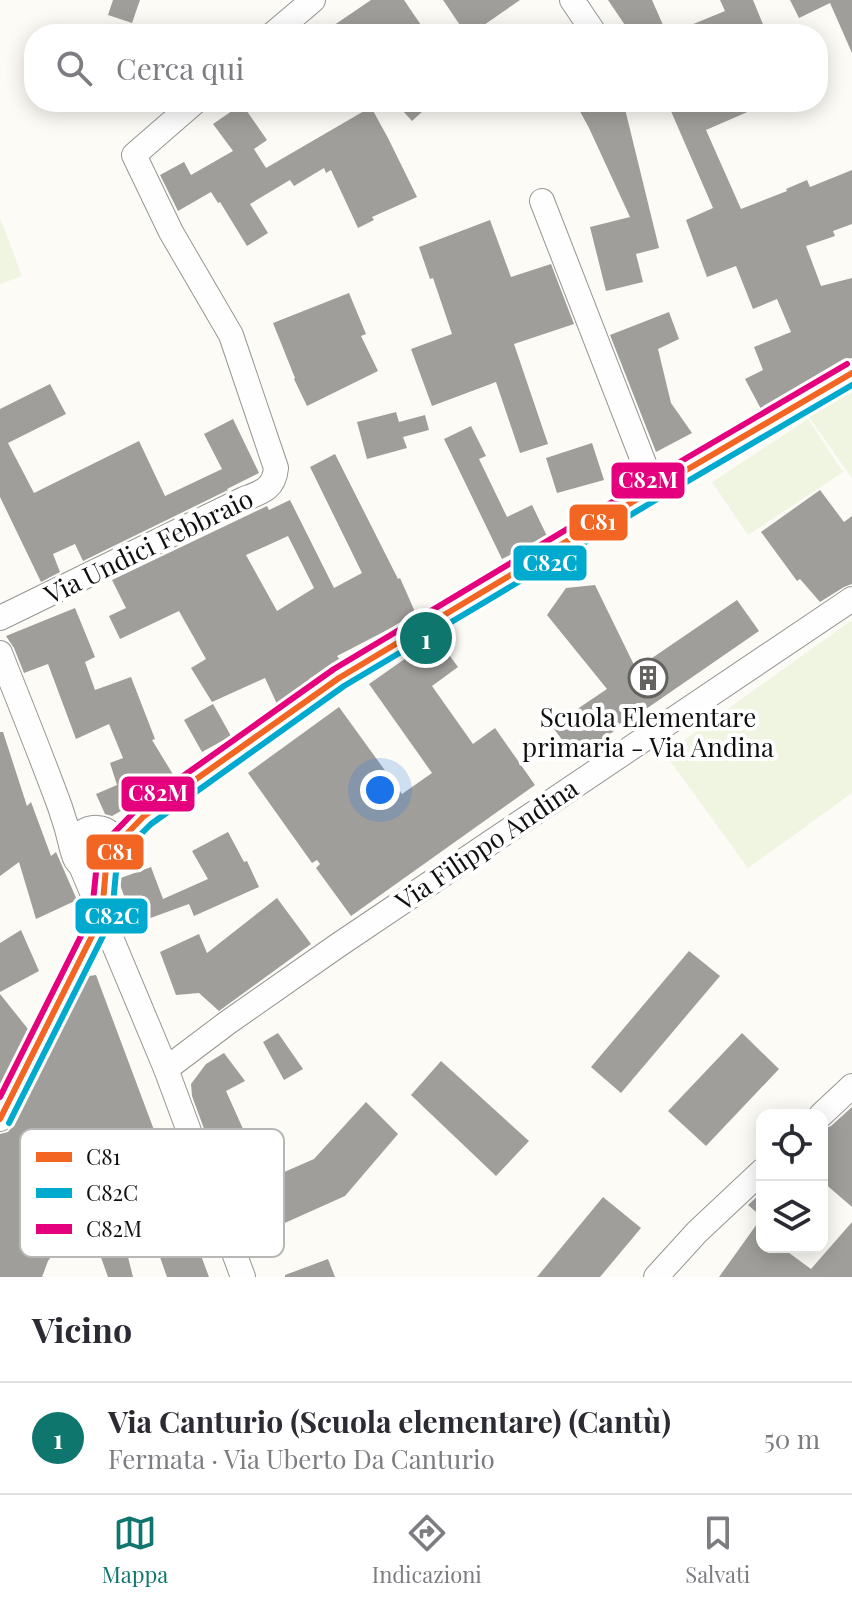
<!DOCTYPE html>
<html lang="it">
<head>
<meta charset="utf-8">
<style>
  :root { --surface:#fff; --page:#f2f2f3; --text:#2b2b33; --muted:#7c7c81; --line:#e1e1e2; --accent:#0f766e }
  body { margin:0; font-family:"Playfair Display",serif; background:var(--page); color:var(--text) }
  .controls { position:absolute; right:24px; bottom:24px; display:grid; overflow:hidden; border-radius:16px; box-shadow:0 4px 20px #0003 }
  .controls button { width:72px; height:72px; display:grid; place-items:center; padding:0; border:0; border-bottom:2px solid var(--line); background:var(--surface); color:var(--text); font:40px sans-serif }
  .you { position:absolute; left:380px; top:790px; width:28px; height:28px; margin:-20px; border:6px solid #fff; border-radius:50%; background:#1a73e8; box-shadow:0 0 0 12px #1a73e833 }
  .badge { display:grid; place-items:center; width:52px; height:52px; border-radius:50%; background:var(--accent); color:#fff; font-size:26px; font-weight:700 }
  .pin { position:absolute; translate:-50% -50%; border:4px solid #fff; box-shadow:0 2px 8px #0006 }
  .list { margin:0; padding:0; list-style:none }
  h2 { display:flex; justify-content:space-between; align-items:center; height:104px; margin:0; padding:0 32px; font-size:34px }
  h2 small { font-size:26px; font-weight:400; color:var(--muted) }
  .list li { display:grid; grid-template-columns:52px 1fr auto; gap:24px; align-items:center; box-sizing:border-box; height:112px; padding:0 32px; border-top:2px solid var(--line) }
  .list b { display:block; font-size:30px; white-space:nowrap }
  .list p { margin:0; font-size:26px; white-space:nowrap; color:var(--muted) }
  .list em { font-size:26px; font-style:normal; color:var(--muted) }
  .icon { flex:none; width:44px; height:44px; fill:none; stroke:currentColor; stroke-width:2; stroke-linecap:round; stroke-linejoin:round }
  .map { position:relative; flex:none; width:852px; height:1277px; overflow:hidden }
  .search { position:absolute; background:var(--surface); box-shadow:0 4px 20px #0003; left:24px; right:24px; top:24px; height:88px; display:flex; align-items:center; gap:20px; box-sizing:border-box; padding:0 28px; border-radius:32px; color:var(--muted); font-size:30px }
  .sheet { height:216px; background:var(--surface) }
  nav { display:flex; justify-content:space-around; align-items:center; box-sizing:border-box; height:112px; border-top:2px solid var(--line); background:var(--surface); font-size:22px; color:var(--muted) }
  nav a { display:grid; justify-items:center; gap:4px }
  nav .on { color:var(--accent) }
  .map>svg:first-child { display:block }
</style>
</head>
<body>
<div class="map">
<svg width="852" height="1277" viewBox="0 0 852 1277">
  <rect width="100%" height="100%" fill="#fcfbf6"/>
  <!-- pitch -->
  <g fill="#eff5e0">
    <polygon points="0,218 22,276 0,284"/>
    <polygon points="852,388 852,478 809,417"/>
    <polygon points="808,419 843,472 748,535 712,482"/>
    <polygon points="852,620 852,793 748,868 665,754"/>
  </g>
  <!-- building -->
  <g fill="#a09e9b" fill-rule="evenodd">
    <polygon points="113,0 140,0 132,23 108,15"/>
    <polygon points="371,0 404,0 421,25 408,34 321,34"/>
    <polygon points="443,0 520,0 471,34 466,34"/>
    <polygon points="608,0 652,0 667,34 631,34"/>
    <polygon points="720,0 753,0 767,34 669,34 725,11"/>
    <polygon points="790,0 852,0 852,53 830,3 799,18"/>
    <polygon points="395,102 433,102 412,121"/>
    <polygon points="575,102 617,102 622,110 625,109 659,248 636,254 643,282 606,291 590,227 630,217 589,128"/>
    <polygon points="667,102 770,102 706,130 741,209 787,191 786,189 807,180 810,187 852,170 852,224 833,231 835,236 806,246 821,286 852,278 852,358 844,360 761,409 745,379 763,370 754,347 791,332 777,299 753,309 736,266 707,277 686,220 713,208"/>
    <polygon points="242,104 267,140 254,149 266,168 371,107 388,138 417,197 372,217 374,220 358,228 331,170 326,173 324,168 294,186 290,180 250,204 268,233 247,246 220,202 218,203 211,192 178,211 160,175 184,162 191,175 233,151 213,124"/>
    <polygon points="490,220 511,277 551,264 574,324 514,344 548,444 520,453 496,382 432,406 411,349 452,334 433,278 430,279 419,247"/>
    <polygon points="349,293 366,334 361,336 378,371 307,406 294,379 295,378 273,323"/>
    <polygon points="669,312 679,339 658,349 671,403 692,433 656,452 610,335"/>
    <polygon points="50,384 66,414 8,443 34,493 139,441 165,496 222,469 204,434 233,419 259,473 227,489 228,490 83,561 75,544 53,554 60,572 41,582 0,497 0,409"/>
    <polygon points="396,412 399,422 425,415 429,430 403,437 407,448 367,459 357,422"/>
    <polygon points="471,426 486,456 479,459 507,517 532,505 547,536 502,559 444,439"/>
    <polygon points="592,443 604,480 557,493 546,458"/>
    <path d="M335 454 398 579 400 578 416 614 393 628V627L337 656 340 660 309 679 310 680 277 704 265 678 212 702 191 668 206 659 179 611 120 639 109 616 126 608 112 580 267 506 269 510 290 500 334 588 362 573 310 467ZM288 536 314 588 277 611 246 555Z"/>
    <polygon points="820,490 844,522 852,516 852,584 844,587 820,602 800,579 797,581 761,532"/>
    <polygon points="595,585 636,669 737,600 759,631 575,758 552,726 607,689 547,615 566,588"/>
    <polygon points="75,608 95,657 85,662 95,690 131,677 155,739 152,740 174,776 142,799 112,816 105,814 96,794 117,785 110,763 123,758 109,724 76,739 48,664 24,673 14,648 6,636"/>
    <polygon points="436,637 458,667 432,686 473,744 495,728 535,785 351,916 316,868 320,864 317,860 312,863 248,773 339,707 402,794 432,773 369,684"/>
    <polygon points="213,704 231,736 202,752 184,720"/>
    <polygon points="0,732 3,732 27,806 31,802 51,856 56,852 77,900 36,919 19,862 0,876"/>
    <polygon points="228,832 244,862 247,861 259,887 194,916 189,904 134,924 118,879 151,867 163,899 208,879 192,851"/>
    <polygon points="277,898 311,944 219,1011 199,993 176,995 160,952 199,934 207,953"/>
    <polygon points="21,930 39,971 0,992 0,943"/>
    <polygon points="689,951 720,976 621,1093 591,1067"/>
    <polygon points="96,975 209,1277 167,1277 121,1147 102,1153 133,1277 108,1277 84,1210 48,1261 42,1277 0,1277 0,1134 8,1132 13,1126 89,976"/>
    <polygon points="0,994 28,1029 0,1086"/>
    <polygon points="278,1033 303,1069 284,1080 263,1042"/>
    <polygon points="742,1033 779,1069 706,1146 668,1111"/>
    <polygon points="224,1053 245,1081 226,1091 266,1180 314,1159 366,1102 398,1134 345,1196 249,1239 220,1172 192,1096 191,1084 206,1064"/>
    <polygon points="441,1061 529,1141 496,1176 411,1095"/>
    <polygon points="852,1107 852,1207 822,1181 822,1130 831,1126"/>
    <polygon points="762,1192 762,1247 781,1247 811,1269 852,1222 852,1277 719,1277 762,1217 748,1205"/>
    <polygon points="603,1197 641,1228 600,1277 537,1277"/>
    <polygon points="328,1259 335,1277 285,1277 285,1275"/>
  </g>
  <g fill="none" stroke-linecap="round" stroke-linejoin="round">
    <!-- minor casing -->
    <g stroke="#969694" stroke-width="26">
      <g id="minor">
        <polyline points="572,0 595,34"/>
        <polyline points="273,34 313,0"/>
        <polyline points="542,201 654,489"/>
        <path d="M0 618 244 499C262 492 274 489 276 468L231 335 171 232 134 155 195 102"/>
        <path d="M0 653C20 704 41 755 60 807 65 821 69 835 72 849 74 854 73 855 76 860 82 869 93 873 103 868 110 865 115 858 116 849 117 822 79 820 72 848"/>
        <polyline points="116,845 144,816 339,678 654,489 852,373"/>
        <polyline points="81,866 166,1069 243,1277"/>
        <polyline points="166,1069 227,1023 337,946 852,599"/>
        <polyline points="821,1115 852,1086"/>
        <polyline points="0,1119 96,928 102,913 103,905"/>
        <polyline points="656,1277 697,1232 762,1171"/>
      </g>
    </g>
    <!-- minor -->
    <use href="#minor" stroke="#fffefe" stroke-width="24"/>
    <!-- bus-1 casing -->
    <g stroke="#fff" stroke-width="12">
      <polyline id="bus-1" points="0,1119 96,928 102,913 106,867 114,858 116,845 144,816 339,678 654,489 852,373"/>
    </g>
    <!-- bus-2 casing -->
    <g stroke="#fff" stroke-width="12">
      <polyline id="bus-2" points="9,1123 105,932 112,915 116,872 123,861 126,849 151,824 344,686 659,498 852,385"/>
    </g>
    <!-- bus-3 casing -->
    <g stroke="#fff" stroke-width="12">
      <polyline id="bus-3" points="0,1097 87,924 92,911 97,863 105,853 108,839 138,808 334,669 649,480 847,364"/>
    </g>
    <!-- bus-1 -->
    <use href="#bus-1" stroke="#f26522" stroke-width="6"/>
    <!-- bus-2 -->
    <use href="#bus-2" stroke="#00a9ce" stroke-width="6"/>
    <!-- bus-3 -->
    <use href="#bus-3" stroke="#e5007d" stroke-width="6"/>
  </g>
  <!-- icons -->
  <defs>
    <g id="building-ring" transform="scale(2)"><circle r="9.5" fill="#fff" stroke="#636260" stroke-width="1.5"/><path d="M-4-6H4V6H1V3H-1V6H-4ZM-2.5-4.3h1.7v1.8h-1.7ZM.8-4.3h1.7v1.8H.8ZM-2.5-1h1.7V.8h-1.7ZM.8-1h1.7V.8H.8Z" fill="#636260"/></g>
  </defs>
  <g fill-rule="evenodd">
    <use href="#building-ring" x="648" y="678"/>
  </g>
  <g text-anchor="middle" stroke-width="8" stroke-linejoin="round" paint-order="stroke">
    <!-- street labels -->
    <g font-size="26" fill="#101010" stroke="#fff">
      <text transform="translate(149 547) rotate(-26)" y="9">Via Undici Febbraio</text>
      <text transform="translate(487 845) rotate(-34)" y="9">Via Filippo Andina</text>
    </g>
    <!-- poi labels -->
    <g font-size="26" fill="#101010" stroke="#fff">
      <text x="648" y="727">Scuola Elementare<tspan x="648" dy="30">primaria - Via Andina</tspan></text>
    </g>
  </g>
  <!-- legend -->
  <rect x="20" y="1129" width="264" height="128" rx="12" fill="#fff" stroke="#b7b7b7" stroke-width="2"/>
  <rect x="36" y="1152" width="36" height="10" fill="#f26522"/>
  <rect x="36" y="1188" width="36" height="10" fill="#00a9ce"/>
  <rect x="36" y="1224" width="36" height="10" fill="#e5007d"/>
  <g font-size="22" fill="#101010">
    <text x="86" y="1165">C81</text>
    <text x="86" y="1201">C82C</text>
    <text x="86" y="1237">C82M</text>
  </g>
  <g stroke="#fff" stroke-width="3">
    <rect x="610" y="461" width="76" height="39" rx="8" fill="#e5007d"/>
    <rect x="568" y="503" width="61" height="39" rx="8" fill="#f26522"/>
    <rect x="512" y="544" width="76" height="38" rx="8" fill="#00a9ce"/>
    <rect x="120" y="775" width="76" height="38" rx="8" fill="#e5007d"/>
    <rect x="85" y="833" width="60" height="38" rx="8" fill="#f26522"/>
    <rect x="74" y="897" width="75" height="38" rx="8" fill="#00a9ce"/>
  </g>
  <g font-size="22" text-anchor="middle" font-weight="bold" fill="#fff">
    <text x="648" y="488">C82M</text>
    <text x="598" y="530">C81</text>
    <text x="550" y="571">C82C</text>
    <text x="158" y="801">C82M</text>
    <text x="115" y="860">C81</text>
    <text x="112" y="924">C82C</text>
  </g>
</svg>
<div class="controls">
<button><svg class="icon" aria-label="locate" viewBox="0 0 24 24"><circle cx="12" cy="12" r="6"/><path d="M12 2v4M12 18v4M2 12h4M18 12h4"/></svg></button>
<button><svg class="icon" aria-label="layers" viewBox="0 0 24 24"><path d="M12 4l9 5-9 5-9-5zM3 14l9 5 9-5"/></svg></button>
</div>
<div class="you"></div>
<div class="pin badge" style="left:426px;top:638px">1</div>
<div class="search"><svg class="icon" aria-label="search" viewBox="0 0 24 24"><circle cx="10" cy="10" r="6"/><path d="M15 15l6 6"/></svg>Cerca qui</div>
</div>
<section class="sheet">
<h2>Vicino<small></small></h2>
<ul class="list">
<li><span class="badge">1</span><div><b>Via Canturio (Scuola elementare) (Cantù)</b><p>Fermata · Via Uberto Da Canturio</p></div><em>50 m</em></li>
</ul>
</section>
<nav>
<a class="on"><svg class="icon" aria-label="map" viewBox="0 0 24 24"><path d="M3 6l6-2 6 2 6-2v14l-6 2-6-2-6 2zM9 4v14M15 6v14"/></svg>Mappa</a>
<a><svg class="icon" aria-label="directions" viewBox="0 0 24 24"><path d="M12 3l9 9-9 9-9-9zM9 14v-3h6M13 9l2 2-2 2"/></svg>Indicazioni</a>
<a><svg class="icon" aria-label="saved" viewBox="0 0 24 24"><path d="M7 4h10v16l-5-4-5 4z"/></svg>Salvati</a>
</nav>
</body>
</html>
